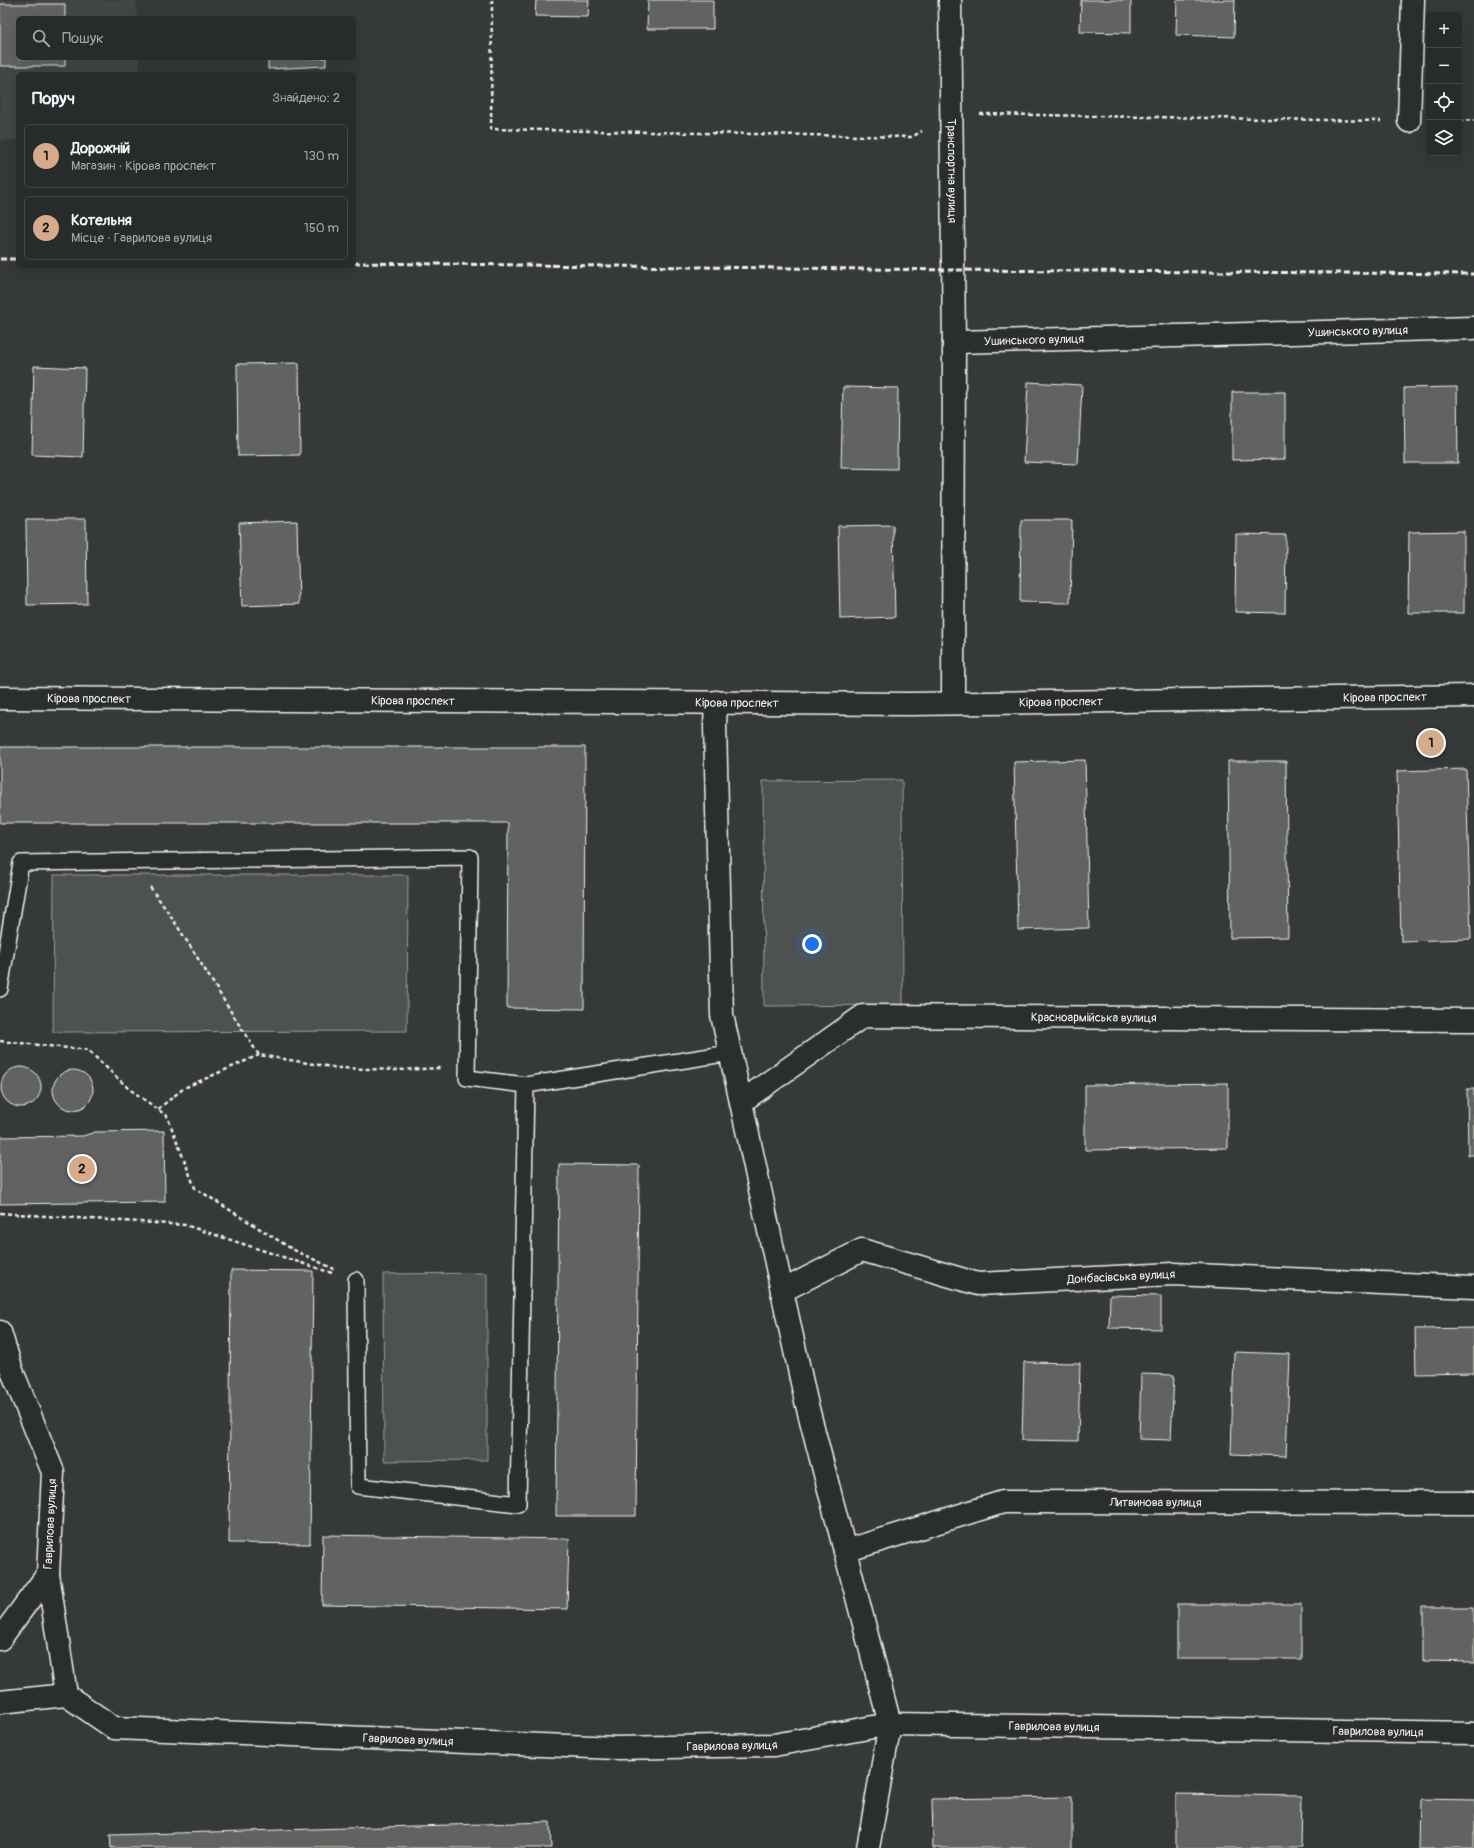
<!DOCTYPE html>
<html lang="uk">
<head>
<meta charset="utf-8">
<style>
  :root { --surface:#282b2b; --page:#343737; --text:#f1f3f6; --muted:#a5a7a9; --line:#444747; --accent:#d6ab8b }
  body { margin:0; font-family:Pangolin,sans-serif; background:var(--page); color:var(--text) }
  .controls { position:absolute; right:12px; top:12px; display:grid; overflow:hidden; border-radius:6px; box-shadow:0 4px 16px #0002 }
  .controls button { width:36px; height:36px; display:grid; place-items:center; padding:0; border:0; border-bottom:1px solid var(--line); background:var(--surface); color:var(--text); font:20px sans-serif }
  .you { position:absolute; left:812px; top:944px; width:14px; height:14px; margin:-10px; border:3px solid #fff; border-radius:50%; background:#1a73e8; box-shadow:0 0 0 6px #1a73e833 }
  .badge { display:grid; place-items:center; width:26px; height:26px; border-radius:50%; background:var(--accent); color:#111; font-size:13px; font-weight:700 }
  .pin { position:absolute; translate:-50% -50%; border:2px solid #fff; box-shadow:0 1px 4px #0006 }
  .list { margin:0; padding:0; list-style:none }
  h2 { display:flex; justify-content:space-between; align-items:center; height:52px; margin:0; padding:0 16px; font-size:17px }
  h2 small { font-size:13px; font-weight:400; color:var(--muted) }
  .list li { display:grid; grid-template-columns:26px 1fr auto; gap:12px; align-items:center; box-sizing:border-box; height:64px; margin:0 8px 8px; padding:0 8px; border:1px solid var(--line); border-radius:6px }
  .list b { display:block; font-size:15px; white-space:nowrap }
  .list p { margin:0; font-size:13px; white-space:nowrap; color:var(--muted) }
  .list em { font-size:13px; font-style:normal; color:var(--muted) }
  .icon { flex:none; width:22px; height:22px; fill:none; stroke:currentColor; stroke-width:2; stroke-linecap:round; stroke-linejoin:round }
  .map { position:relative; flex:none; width:1474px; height:1848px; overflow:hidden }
  .search { position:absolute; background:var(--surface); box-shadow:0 4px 16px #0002; left:16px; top:16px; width:340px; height:44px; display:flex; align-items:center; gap:10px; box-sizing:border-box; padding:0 14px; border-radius:6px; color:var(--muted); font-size:15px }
  .panel { position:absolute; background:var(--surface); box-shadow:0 4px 16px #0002; left:16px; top:72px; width:340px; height:196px; border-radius:6px }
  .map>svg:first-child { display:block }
</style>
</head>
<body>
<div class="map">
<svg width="1474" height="1848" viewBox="0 0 1474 1848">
  <rect width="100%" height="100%" fill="#363939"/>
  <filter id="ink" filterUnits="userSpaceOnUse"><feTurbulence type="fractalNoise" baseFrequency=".025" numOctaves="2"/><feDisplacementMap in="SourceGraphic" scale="8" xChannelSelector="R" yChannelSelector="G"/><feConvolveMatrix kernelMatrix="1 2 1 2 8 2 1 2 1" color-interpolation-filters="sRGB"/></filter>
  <g filter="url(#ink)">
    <!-- built -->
    <polygon fill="#434645" points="0,0 136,0 137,18 18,18 18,58 139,58 140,74 18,74 18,140 0,141"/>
    <!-- green -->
    <g fill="#4e514f" stroke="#a1a19c">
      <polygon points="902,780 903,1005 764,1006 763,781"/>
      <polygon points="54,875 408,875 407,1031 53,1032"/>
      <polygon points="487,1273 487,1460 384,1461 383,1274"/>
    </g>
    <!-- building -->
    <g fill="#616362" stroke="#f4f1e8">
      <polygon points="536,0 589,0 588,17 535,16"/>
      <polygon points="648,0 713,0 713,29 647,29"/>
      <polygon points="1081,0 1131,0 1131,33 1080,32"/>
      <polygon points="1177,0 1235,0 1234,37 1176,35"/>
      <polygon points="0,4 65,4 65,18 18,18 18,58 65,58 65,66 0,66"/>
      <polygon points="268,58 326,58 326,66 268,69"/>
      <polygon points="299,363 300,455 238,456 237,364"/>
      <polygon points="34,366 85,368 83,457 32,455"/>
      <polygon points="1028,382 1082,385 1078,464 1024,462"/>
      <polygon points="843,387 898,388 897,469 841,468"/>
      <polygon points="1457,387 1458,463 1405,463 1404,388"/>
      <polygon points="1232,392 1285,392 1285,459 1232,460"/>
      <polygon points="26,519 86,519 87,604 27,605"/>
      <polygon points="1021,520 1072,520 1070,603 1020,602"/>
      <polygon points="297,521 299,604 242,606 239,523"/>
      <polygon points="893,525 895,617 840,619 838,526"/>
      <polygon points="1464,531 1464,613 1408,613 1409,532"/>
      <polygon points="1236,534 1286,535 1285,613 1235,612"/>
      <polygon points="0,747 585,747 584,1009 507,1008 508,823 0,823"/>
      <polygon points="1085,760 1089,928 1018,930 1014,762"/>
      <polygon points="1228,761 1286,761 1288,937 1230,938"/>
      <polygon points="1466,769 1471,939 1401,941 1397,771"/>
      <circle cx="21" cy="1087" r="20"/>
      <circle cx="73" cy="1090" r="20"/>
      <polygon points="1228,1083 1228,1148 1085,1150 1085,1085"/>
      <polygon points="1467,1089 1474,1089 1474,1155 1468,1155"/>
      <polygon points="164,1131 165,1202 0,1204 0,1137 83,1136 95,1132"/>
      <polygon points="559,1164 639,1165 636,1516 556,1516"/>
      <polygon points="231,1270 313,1271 310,1544 229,1543"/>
      <polygon points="1110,1295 1161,1296 1161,1329 1109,1328"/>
      <polygon points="1474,1328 1474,1373 1416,1374 1415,1329"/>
      <polygon points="1234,1352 1290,1354 1286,1456 1231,1454"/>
      <polygon points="1024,1362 1080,1363 1078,1441 1022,1440"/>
      <polygon points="1141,1374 1174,1375 1171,1440 1139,1439"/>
      <polygon points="323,1535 569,1539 567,1609 322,1605"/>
      <rect x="1177" y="1604" width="124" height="55"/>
      <polygon points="1423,1607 1474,1607 1474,1662 1423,1661"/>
      <polygon points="1176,1794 1302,1796 1301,1848 1176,1848"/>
      <polygon points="1072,1797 1072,1848 933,1848 932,1799"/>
      <polygon points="1420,1799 1474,1800 1474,1848 1419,1848"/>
      <polygon points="550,1822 551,1848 111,1848 110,1835"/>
    </g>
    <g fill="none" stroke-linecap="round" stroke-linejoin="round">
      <!-- lane casing -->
      <g stroke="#f4f1e8" stroke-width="18">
        <g id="lane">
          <polyline points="0,989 21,863 470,857 467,1078 526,1085"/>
          <polyline points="356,1280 358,1486 518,1504 526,1085 730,1053"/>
        </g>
      </g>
      <!-- street casing -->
      <g stroke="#f4f1e8" stroke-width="25">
        <g id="street">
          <path id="s1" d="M950 0 954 342"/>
          <polyline points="1409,121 1413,0"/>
          <polyline points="716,702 715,725 722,1015 806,1401 890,1724 868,1848"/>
          <path id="s2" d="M953 703 954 342 1474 328"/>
          <path id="s3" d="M741 1102 863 1016 1474 1020"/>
          <path id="s4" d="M782 1291 862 1250 978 1284 1173 1274 1474 1287"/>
          <polyline points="0,1332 12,1371 53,1472 48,1574 0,1639"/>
          <path id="s5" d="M845 1551 1003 1502 1474 1503"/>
          <polyline points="48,1574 66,1695"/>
          <path id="s6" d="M0 1702 66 1695 114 1728 618 1748 774 1745 890 1724 1474 1733"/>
        </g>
      </g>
      <!-- secondary casing -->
      <g stroke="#f4f1e8" stroke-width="25">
        <g id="secondary">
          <path id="s7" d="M0 698 911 704 1474 696"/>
        </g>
      </g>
      <!-- path -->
      <g stroke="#f4f1e8" stroke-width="2.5" stroke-dasharray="4 3" stroke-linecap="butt">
        <polyline points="492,0 491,129 912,137 922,131"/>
        <polyline points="980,114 1381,121"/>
        <polyline points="1459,121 1474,120"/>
        <path d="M150 887C190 941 221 999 259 1055L338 1068 397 1070 442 1068"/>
        <polyline points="0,1041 88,1050 128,1088 167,1116 195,1188 292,1249 334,1269"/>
        <polyline points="158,1109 184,1088 259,1055"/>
        <polyline points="0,1213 185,1225 332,1273"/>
      </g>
      <!-- lane -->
      <use href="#lane" stroke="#2a2d2e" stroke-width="15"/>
      <!-- street -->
      <use href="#street" stroke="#2a2d2e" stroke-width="22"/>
      <!-- secondary -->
      <use href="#secondary" stroke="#2a2d2e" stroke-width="22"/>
      <!-- rail -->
      <g stroke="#f4f1e8" stroke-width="3" stroke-dasharray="6 3" stroke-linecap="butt">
        <polyline points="0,259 18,259"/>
        <polyline points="354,263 954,270 1474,274"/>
      </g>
    </g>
  </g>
  <g text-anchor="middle" stroke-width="3" stroke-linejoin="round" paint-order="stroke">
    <!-- street labels -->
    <g font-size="12" fill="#f4f1e8" stroke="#2a2d2e">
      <text dy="4" stroke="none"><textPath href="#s1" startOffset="171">Транспортна вулиця</textPath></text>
      <text dy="4" stroke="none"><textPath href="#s2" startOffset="765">Ушинського вулиця</textPath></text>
      <text dy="4" stroke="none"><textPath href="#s2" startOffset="441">Ушинського вулиця</textPath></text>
      <text dy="4" stroke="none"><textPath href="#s7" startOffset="1385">Кірова проспект</textPath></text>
      <text dy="4" stroke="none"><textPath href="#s7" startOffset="89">Кірова проспект</textPath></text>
      <text dy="4" stroke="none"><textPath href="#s7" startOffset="413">Кірова проспект</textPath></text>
      <text dy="4" stroke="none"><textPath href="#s7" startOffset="737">Кірова проспект</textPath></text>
      <text dy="4" stroke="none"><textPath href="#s7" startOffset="1061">Кірова проспект</textPath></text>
      <text dy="4" stroke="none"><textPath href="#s3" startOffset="380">Красноармійська вулиця</textPath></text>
      <text dy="4" stroke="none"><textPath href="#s4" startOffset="354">Донбасівська вулиця</textPath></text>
      <text dy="4" stroke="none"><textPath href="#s5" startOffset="318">Литвинова вулиця</textPath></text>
      <text transform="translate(50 1524) rotate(-87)" y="4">Гаврилова вулиця</text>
      <text dy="4" stroke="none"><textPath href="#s6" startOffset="1067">Гаврилова вулиця</textPath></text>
      <text dy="4" stroke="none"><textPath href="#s6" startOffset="1391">Гаврилова вулиця</textPath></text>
      <text dy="4" stroke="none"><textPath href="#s6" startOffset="419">Гаврилова вулиця</textPath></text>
      <text dy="4" stroke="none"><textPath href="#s6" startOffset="743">Гаврилова вулиця</textPath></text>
    </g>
  </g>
</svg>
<div class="controls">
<button>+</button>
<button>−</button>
<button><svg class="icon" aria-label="locate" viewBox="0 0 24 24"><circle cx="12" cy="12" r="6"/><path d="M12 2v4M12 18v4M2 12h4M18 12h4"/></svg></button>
<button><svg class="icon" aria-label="layers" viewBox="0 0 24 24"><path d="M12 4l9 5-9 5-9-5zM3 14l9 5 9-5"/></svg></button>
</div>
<div class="you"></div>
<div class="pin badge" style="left:1431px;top:743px">1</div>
<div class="pin badge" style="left:82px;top:1169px">2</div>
<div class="search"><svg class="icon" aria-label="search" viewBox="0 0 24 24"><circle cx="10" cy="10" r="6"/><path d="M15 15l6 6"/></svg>Пошук</div>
<section class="panel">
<h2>Поруч<small>Знайдено: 2</small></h2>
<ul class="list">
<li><span class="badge">1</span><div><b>Дорожній</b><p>Магазин · Кірова проспект</p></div><em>130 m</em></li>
<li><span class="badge">2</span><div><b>Котельня</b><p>Місце · Гаврилова вулиця</p></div><em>150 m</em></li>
</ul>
</section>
</div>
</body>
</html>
